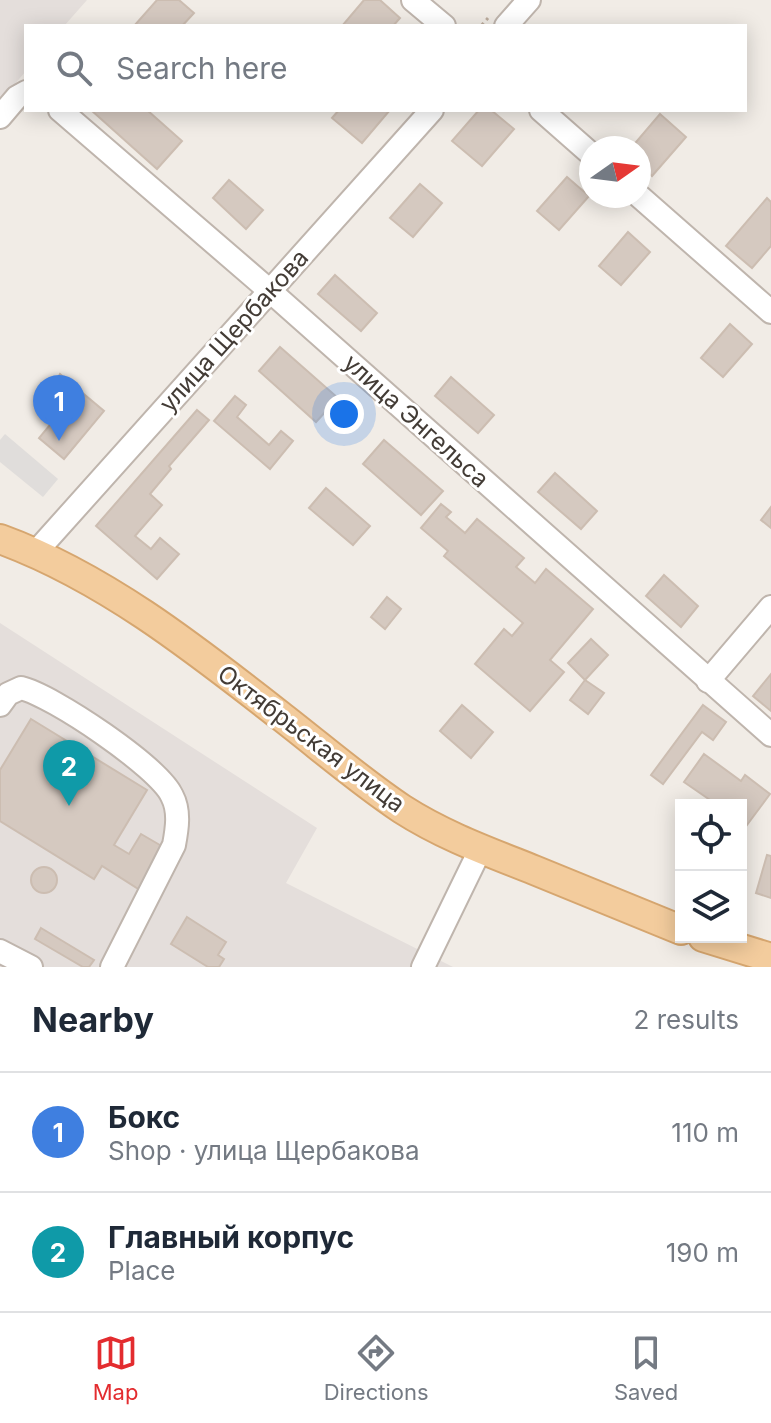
<!DOCTYPE html>
<html lang="en">
<head>
<meta charset="utf-8">
<style>
  :root { --surface:#fff; --page:#f2f2f3; --text:#1f2937; --muted:#747a83; --line:#e0e1e3; --accent:#e32c2f }
  body { margin:0; font-family:Inter,sans-serif; background:var(--page); color:var(--text) }
  .controls { position:absolute; right:24px; bottom:24px; display:grid; overflow:hidden; border-radius:0px; box-shadow:0 4px 20px #0003 }
  .controls button { width:72px; height:72px; display:grid; place-items:center; padding:0; border:0; border-bottom:2px solid var(--line); background:var(--surface); color:var(--text); font:40px sans-serif }
  .compass { position:absolute; left:579px; top:136px; width:72px; height:72px; border-radius:50%; background:var(--surface); box-shadow:0 4px 20px #0003; rotate:76deg }
  .you { position:absolute; left:344px; top:414px; width:28px; height:28px; margin:-20px; border:6px solid #fff; border-radius:50%; background:#1a73e8; box-shadow:0 0 0 12px #1a73e833 }
  .badge { display:grid; place-items:center; width:52px; height:52px; border-radius:50%; background:var(--accent); color:#fff; font-size:26px; font-weight:700 }
  .pin { position:absolute; translate:-50% -66px; filter:drop-shadow(0 2px 4px #0008) }
  .pin::after { content:''; position:absolute; top:42px; width:28px; height:24px; background:inherit; clip-path:polygon(0 0,100% 0,50% 100%) }
  .list { margin:0; padding:0; list-style:none }
  h2 { display:flex; justify-content:space-between; align-items:center; height:104px; margin:0; padding:0 32px; font-size:34px }
  h2 small { font-size:26px; font-weight:400; color:var(--muted) }
  .list li { display:grid; grid-template-columns:52px 1fr auto; gap:24px; align-items:center; box-sizing:border-box; height:120px; padding:0 32px; border-top:2px solid var(--line) }
  .list b { display:block; font-size:30px; white-space:nowrap }
  .list p { margin:0; font-size:26px; white-space:nowrap; color:var(--muted) }
  .list em { font-size:26px; font-style:normal; color:var(--muted) }
  .icon { flex:none; width:44px; height:44px; fill:none; stroke:currentColor; stroke-width:2; stroke-linecap:round; stroke-linejoin:round }
  .map { position:relative; flex:none; width:771px; height:967px; overflow:hidden }
  .search { position:absolute; background:var(--surface); box-shadow:0 4px 20px #0003; left:24px; right:24px; top:24px; height:88px; display:flex; align-items:center; gap:20px; box-sizing:border-box; padding:0 28px; border-radius:0px; color:var(--muted); font-size:30px }
  .sheet { height:344px; background:var(--surface) }
  nav { display:flex; justify-content:space-around; align-items:center; box-sizing:border-box; height:112px; border-top:2px solid var(--line); background:var(--surface); font-size:22px; color:var(--muted) }
  nav a { display:grid; justify-items:center; gap:4px }
  nav .on { color:var(--accent) }
  .map>svg:first-child { display:block }
</style>
</head>
<body>
<div class="map">
<svg width="771" height="967" viewBox="0 0 771 967">
  <rect width="100%" height="100%" fill="#f1ece6"/>
  <!-- industrial -->
  <g fill="#e4dedb">
    <polygon points="0,0 87,0 64,26 26,26 26,71 0,101"/>
    <polygon points="0,623 317,828 286,883 453,967 0,967"/>
  </g>
  <!-- parking -->
  <polygon fill="#e0dddb" points="5,434 58,479 43,497 0,462 0,440"/>
  <!-- building -->
  <g fill="#d5c9c0" stroke="#ccbdb1" stroke-width="2">
    <polygon points="157,0 179,0 194,13 182,26 134,26"/>
    <polygon points="364,0 380,0 400,18 393,26 342,26"/>
    <polygon points="91,110 147,110 182,141 157,169"/>
    <polygon points="339,110 390,110 362,143 332,118"/>
    <polygon points="479,110 491,110 514,129 482,166 452,141"/>
    <polygon points="660,114 686,137 652,176 639,165 639,148 631,148"/>
    <polygon points="567,177 589,196 559,230 537,211"/>
    <polygon points="229,180 263,210 246,229 213,198"/>
    <polygon points="420,184 442,203 413,237 390,218"/>
    <polygon points="767,198 771,202 771,246 752,268 726,246"/>
    <polygon points="628,232 650,252 621,285 599,266"/>
    <polygon points="335,275 377,313 361,331 318,294"/>
    <polygon points="730,324 752,344 723,377 701,358"/>
    <polygon points="280,347 338,398 316,422 259,371"/>
    <polygon points="60,374 68,381 60,390 54,385"/>
    <polygon points="451,377 494,415 478,433 435,396"/>
    <polygon points="79,390 104,411 64,459 39,438"/>
    <polygon points="235,396 246,405 237,417 269,445 281,431 293,441 270,469 214,421"/>
    <polygon points="197,410 209,420 169,466 171,469 150,494 162,505 135,536 151,549 160,538 179,554 157,579 96,526"/>
    <polygon points="384,440 443,491 421,515 363,464"/>
    <polygon points="555,473 597,511 581,529 538,492"/>
    <polygon points="326,488 370,526 353,545 309,508"/>
    <polygon points="441,504 451,512 446,517 465,533 477,519 524,558 516,567 535,583 546,569 593,609 550,660 564,672 530,711 475,664 504,629 512,636 523,623 444,556 448,551 421,528"/>
    <polygon points="771,507 771,528 761,520"/>
    <polygon points="664,575 698,606 681,627 646,596"/>
    <polygon points="387,597 401,609 385,629 371,617"/>
    <polygon points="591,639 608,655 585,680 568,663"/>
    <polygon points="771,674 771,711 753,696"/>
    <polygon points="585,680 604,693 588,714 570,700"/>
    <polygon points="462,705 493,732 471,758 440,731"/>
    <polygon points="703,705 726,722 713,740 702,732 663,784 651,775"/>
    <polygon points="31,719 147,790 114,845 129,854 141,834 165,848 140,890 102,866 94,879 0,821 0,770"/>
    <polygon points="704,754 741,781 745,775 770,794 741,833 741,805 706,805 710,800 684,782"/>
    <polygon points="767,855 771,856 771,898 756,893"/>
    <circle cx="44" cy="880" r="13"/>
    <polygon points="187,917 226,942 218,955 224,959 219,967 208,967 171,944"/>
    <polygon points="41,928 94,960 89,967 83,967 35,939"/>
  </g>
  <g fill="none" stroke-linecap="round" stroke-linejoin="round">
    <!-- minor casing -->
    <g stroke="#bfb5ad" stroke-width="26">
      <g id="minor">
        <polyline points="413,0 444,26"/>
        <polyline points="506,26 529,0"/>
        <polyline points="60,110 270,291 771,735"/>
        <polyline points="541,110 591,154"/>
        <polyline points="0,117 17,97 26,92"/>
        <polyline points="639,196 771,312"/>
        <polyline points="36,552 432,110"/>
        <polyline points="708,681 771,607"/>
        <path d="M0 705 8 694 21 688C52 695 159 767 172 796 180 811 177 829 174 845L112 967"/>
        <polyline points="0,951 31,967"/>
        <polyline points="423,967 480,850"/>
      </g>
    </g>
    <!-- major casing -->
    <g stroke="#d6a66f" stroke-width="32">
      <g id="major">
        <path d="M0 539C104 577 195 649 282 717 322 748 360 781 402 809 444 836 489 852 534 870 583 890 632 910 681 930"/>
        <polyline points="703,937 771,958"/>
      </g>
    </g>
    <!-- path -->
    <polyline stroke="#bcac9d" stroke-width="3" stroke-dasharray="4 4" stroke-linecap="butt" points="481,26 488,18"/>
    <!-- minor -->
    <use href="#minor" stroke="#fff" stroke-width="22"/>
    <!-- major -->
    <use href="#major" stroke="#f3cc9d" stroke-width="28"/>
  </g>
  <g text-anchor="middle" stroke-width="6" stroke-linejoin="round" paint-order="stroke">
    <!-- street labels -->
    <g font-size="24" fill="#433c36" stroke="#fff">
      <text transform="translate(234 331) rotate(-48)" y="8">улица Щербакова</text>
      <text transform="translate(416 421) rotate(42)" y="8">улица Энгельса</text>
      <text transform="translate(311 739) rotate(37)" y="8">Октябрьская улица</text>
    </g>
  </g>
</svg>
<div class="controls">
<button><svg class="icon" aria-label="locate" viewBox="0 0 24 24"><circle cx="12" cy="12" r="6"/><path d="M12 2v4M12 18v4M2 12h4M18 12h4"/></svg></button>
<button><svg class="icon" aria-label="layers" viewBox="0 0 24 24"><path d="M12 4l9 5-9 5-9-5zM3 14l9 5 9-5"/></svg></button>
</div>
<svg class="compass" viewBox="-18 -18 36 36"><path d="M0-13l5 13h-10z" fill="#e53935"/><path d="M0 13l5-13h-10z" fill="#747a83"/></svg>
<div class="you"></div>
<div class="pin badge" style="left:59px;top:441px;background:#3f7fe0">1</div>
<div class="pin badge" style="left:69px;top:806px;background:#0f9aa8">2</div>
<div class="search"><svg class="icon" aria-label="search" viewBox="0 0 24 24"><circle cx="10" cy="10" r="6"/><path d="M15 15l6 6"/></svg>Search here</div>
</div>
<section class="sheet">
<h2>Nearby<small>2 results</small></h2>
<ul class="list">
<li><span class="badge" style="background:#3f7fe0">1</span><div><b>Бокс</b><p>Shop · улица Щербакова</p></div><em>110 m</em></li>
<li><span class="badge" style="background:#0f9aa8">2</span><div><b>Главный корпус</b><p>Place</p></div><em>190 m</em></li>
</ul>
</section>
<nav>
<a class="on"><svg class="icon" aria-label="map" viewBox="0 0 24 24"><path d="M3 6l6-2 6 2 6-2v14l-6 2-6-2-6 2zM9 4v14M15 6v14"/></svg>Map</a>
<a><svg class="icon" aria-label="directions" viewBox="0 0 24 24"><path d="M12 3l9 9-9 9-9-9zM9 14v-3h6M13 9l2 2-2 2"/></svg>Directions</a>
<a><svg class="icon" aria-label="saved" viewBox="0 0 24 24"><path d="M7 4h10v16l-5-4-5 4z"/></svg>Saved</a>
</nav>
</body>
</html>
